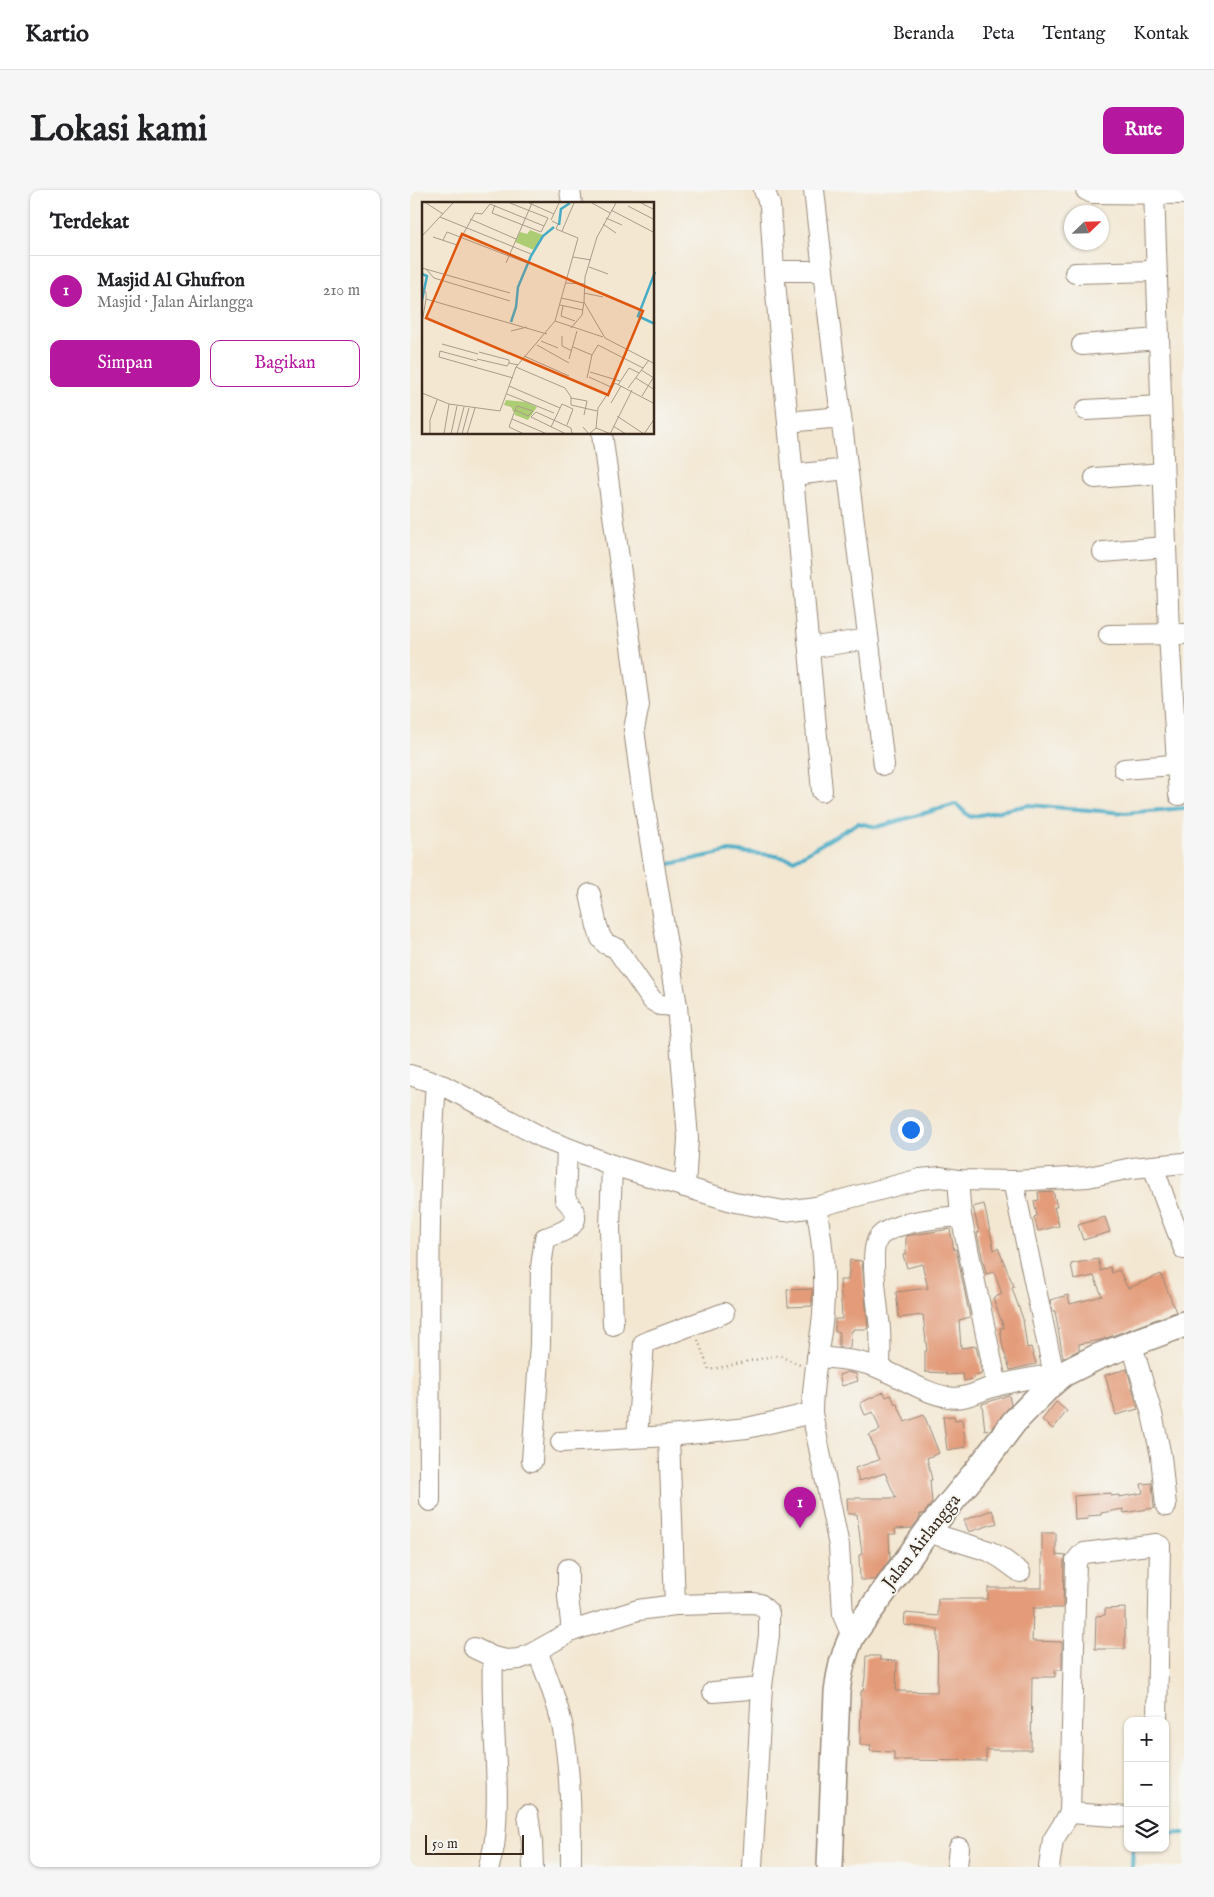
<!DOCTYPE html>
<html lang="id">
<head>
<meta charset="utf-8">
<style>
  :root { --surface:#fff; --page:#f6f6f6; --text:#202124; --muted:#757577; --line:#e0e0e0; --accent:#b5179e }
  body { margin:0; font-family:"IM FELL English",serif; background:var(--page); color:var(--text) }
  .controls { position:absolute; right:15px; bottom:15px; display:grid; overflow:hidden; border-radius:10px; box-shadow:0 1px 4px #0004 }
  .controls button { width:45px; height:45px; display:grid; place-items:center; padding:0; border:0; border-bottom:1px solid var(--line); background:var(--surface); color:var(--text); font:25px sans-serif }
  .compass { position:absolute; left:654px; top:15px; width:45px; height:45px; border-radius:50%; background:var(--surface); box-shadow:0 1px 4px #0004; rotate:67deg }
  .scale { position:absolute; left:15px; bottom:12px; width:99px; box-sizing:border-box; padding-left:5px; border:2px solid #3b2a1e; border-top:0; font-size:14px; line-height:18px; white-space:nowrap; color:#3b2a1e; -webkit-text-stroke:4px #f6f6f2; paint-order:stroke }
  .you { position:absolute; left:500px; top:939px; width:18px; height:18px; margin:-12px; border:4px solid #fff; border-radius:50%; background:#1a73e8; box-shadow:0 0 0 8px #1a73e833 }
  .badge { display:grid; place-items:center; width:32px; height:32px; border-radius:50%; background:var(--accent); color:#fff; font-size:16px; font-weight:700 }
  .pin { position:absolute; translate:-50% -41px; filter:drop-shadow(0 1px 2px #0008) }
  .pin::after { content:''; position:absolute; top:26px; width:18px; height:15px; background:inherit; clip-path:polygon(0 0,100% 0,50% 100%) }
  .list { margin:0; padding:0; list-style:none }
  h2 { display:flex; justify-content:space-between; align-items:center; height:65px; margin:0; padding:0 20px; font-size:21px }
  h2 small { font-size:16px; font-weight:400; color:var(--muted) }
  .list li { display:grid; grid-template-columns:32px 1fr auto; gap:15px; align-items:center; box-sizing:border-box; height:70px; padding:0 20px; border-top:1px solid var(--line) }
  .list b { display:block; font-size:19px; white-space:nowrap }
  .list p { margin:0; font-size:16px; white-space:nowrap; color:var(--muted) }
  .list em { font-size:16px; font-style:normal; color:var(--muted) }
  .actions { display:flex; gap:10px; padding:15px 20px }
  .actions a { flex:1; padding:11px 0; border:1px solid var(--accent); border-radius:10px; text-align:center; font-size:18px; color:var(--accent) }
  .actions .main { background:var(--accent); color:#fff }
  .icon { flex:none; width:28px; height:28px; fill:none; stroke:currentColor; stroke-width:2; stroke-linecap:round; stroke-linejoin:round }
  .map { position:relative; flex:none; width:774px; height:1677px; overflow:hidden; border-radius:10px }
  header { display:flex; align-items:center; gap:30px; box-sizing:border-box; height:70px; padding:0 25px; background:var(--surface); border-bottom:1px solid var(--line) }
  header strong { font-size:24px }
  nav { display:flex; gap:28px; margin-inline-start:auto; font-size:18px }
  .intro { display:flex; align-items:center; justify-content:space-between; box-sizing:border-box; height:120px; padding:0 30px }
  h1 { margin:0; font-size:35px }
  .button { padding:12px 22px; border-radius:10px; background:var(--accent); color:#fff; font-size:18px; font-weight:700 }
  main { display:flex; gap:30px; padding:0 30px }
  aside { flex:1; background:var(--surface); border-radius:10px; box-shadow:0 1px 4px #0004 }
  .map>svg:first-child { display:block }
</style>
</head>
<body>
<header>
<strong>Kartio</strong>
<nav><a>Beranda</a><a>Peta</a><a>Tentang</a><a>Kontak</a></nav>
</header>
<div class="intro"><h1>Lokasi kami</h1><a class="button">Rute</a></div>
<main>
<aside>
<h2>Terdekat<small></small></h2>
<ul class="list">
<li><span class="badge">1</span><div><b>Masjid Al Ghufron</b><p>Masjid · Jalan Airlangga</p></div><em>210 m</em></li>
</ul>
<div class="actions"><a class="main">Simpan</a><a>Bagikan</a></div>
</aside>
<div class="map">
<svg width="774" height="1677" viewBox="0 0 774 1677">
  <rect width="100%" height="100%" fill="#f6f6f2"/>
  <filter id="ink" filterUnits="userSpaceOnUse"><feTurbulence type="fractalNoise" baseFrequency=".02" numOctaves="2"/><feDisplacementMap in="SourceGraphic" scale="10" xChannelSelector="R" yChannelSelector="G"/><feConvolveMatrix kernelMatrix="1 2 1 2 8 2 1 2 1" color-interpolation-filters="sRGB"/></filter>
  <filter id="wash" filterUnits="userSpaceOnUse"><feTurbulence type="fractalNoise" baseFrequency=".0096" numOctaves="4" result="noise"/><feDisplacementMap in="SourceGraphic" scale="20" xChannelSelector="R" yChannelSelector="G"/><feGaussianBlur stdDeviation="1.12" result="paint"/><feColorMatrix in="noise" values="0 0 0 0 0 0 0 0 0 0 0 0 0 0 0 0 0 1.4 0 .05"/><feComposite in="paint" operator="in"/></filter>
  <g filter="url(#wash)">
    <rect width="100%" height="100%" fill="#f3e7d2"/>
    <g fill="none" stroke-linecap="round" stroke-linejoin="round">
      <!-- stream -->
      <g stroke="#47acc6" stroke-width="4">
        <polyline points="255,675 320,661 361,665 384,670 448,633 467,637 546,614 560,627 619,615 715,623 774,618"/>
        <polyline points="755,1644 774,1643"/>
        <polyline points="722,1677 723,1658"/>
      </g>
    </g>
    <g id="blocks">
      <!-- building -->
      <g fill="#e39b79">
        <polygon points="643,1001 647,1017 644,1017 649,1036 628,1041 624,1027 627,1026 624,1011 629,1010 628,1002"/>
        <polygon points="574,1014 584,1060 588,1058 604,1097 602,1098 613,1129 617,1158 621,1157 626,1174 600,1180 593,1158 590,1138 594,1138 583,1108 592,1104 584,1082 576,1084 567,1043 569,1042 563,1017"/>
        <polygon points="695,1027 700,1042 673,1050 668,1035"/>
        <polygon points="540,1039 544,1060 546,1059 560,1127 549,1130 551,1158 566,1156 572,1184 564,1186 564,1189 554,1191 553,1184 536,1185 536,1183 515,1182 515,1161 517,1161 513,1125 489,1128 486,1102 518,1098 512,1074 497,1078 493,1065 496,1064 496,1046"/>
        <polygon points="688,1069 691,1081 700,1077 702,1083 709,1080 717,1097 719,1098 751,1084 766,1122 691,1150 669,1154 669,1160 653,1168 645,1121 643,1121 640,1110 658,1105 660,1114 692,1106 684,1086 664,1090 661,1074"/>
        <polygon points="440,1070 452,1071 458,1139 443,1139 443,1141 441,1141 440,1158 429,1157 429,1142 425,1142 425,1129 432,1129 430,1090 438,1090"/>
        <polygon points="402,1099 402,1116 378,1117 377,1100"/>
        <polygon points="717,1179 728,1219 706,1225 695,1185"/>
        <polygon points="438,1182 446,1184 448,1191 432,1196 429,1185"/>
        <polygon points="474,1202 476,1207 481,1205 485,1214 487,1213 495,1232 514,1225 529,1263 517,1268 522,1290 520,1290 522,1313 513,1324 510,1324 510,1328 502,1338 485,1339 486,1344 479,1344 480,1369 465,1390 450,1390 449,1365 452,1364 447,1324 438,1324 437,1308 486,1308 475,1283 449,1291 445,1278 469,1270 459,1245 470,1240 463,1222 455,1225 450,1213"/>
        <polygon points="599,1205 601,1215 580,1240 575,1241 572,1214"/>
        <polygon points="646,1212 657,1221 643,1239 632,1230"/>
        <polygon points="544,1226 545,1230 552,1229 556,1257 537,1260 533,1227"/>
        <polygon points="742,1293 744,1318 714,1323 713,1319 691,1323 691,1325 677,1326 678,1329 665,1330 664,1306 701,1303 701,1306 709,1305 709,1307 733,1303 731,1294"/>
        <polygon points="582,1320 587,1333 559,1342 554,1330"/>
        <polygon points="632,1343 646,1343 646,1365 656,1366 654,1371 653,1418 623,1418 622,1451 652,1452 652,1480 645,1480 645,1487 622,1487 621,1560 576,1560 576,1571 484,1570 484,1562 460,1561 461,1555 450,1555 451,1501 453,1501 455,1487 456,1466 470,1466 470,1470 487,1471 486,1501 527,1502 528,1439 494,1435 495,1423 528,1426 528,1409 578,1409 578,1398 632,1398"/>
        <polygon points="715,1418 715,1459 685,1459 686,1426 695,1425 695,1419"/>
      </g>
    </g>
  </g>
  <g filter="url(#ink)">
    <use href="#blocks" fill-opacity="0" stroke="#978878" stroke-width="1"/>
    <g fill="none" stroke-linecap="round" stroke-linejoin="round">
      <!-- minor casing -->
      <g stroke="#978878" stroke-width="22">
        <g id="minor">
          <polyline points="160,0 162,14"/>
          <polyline points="354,0 360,15 364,81 412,601"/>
          <polyline points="404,0 413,81 474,575"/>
          <polyline points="676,0 682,3 774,4"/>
          <polyline points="744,0 759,444 769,605"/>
          <polyline points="364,81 413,81"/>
          <polyline points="665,83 746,81"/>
          <polyline points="672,155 749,149"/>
          <polyline points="676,220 751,216"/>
          <polyline points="378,232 431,227"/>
          <polyline points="192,244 229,515 224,539 233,607 267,816 278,948 275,997"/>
          <polyline points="383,285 437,279"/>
          <polyline points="685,288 753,283"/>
          <polyline points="693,362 756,357"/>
          <polyline points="699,445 774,444"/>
          <polyline points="399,458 458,449"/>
          <polyline points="714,579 774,574"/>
          <polyline points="180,704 187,736 191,748 196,754 206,758 242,810 250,815 267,816"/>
          <path d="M0 885 34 896 137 950 202 975 325 1012 374 1021 406 1017C413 1052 416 1088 413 1124 410 1157 402 1189 402 1223L429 1356 433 1425 442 1446"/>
          <polyline points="202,975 200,1038 203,1135"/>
          <polyline points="743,976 755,1010 774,1059"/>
          <polyline points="548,990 551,1026 587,1196"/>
          <polyline points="603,991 644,1185"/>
          <polyline points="406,1017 510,989 531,987 548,990 603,991 678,987 722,978 774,973"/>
          <polyline points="722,1155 742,1224 751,1266 756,1316"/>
          <path d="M407 1167C429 1169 451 1170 471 1179 493 1188 514 1203 538 1207 555 1211 572 1199 589 1195 610 1190 632 1185 653 1184"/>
          <path d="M470 1178C470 1166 471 1153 470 1140 469 1121 457 1058 470 1046 484 1032 532 1027 551 1026"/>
          <polyline points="259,1246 265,1415 342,1413 350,1414 359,1423 359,1445 352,1496 342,1677"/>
          <polyline points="227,1247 234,1153 314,1123"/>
          <polyline points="151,1252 259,1246 337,1238 402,1223"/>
          <path d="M122 1271 130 1154 131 1077 135 1048C157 1041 178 1033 155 1009L157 959"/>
          <path d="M20 1311C20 1172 16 1032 26 893"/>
          <polyline points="517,1342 579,1361 591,1368 610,1382"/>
          <polyline points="158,1379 158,1407 162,1441"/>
          <polyline points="64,1458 83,1467 97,1470 109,1469 121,1464 162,1441 228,1420 265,1415"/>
          <path d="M127 1461C137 1485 146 1509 152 1534 161 1580 161 1630 161 1677"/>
          <polyline points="303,1502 340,1499 352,1496"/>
          <polyline points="660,1623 718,1627"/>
          <polyline points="118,1625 122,1652 123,1677"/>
          <path d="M79 1677C81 1667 85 1657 85 1647 91 1587 80 1527 83 1467"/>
          <polyline points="547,1677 549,1658"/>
          <polyline points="639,1677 643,1650 660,1623 666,1371 670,1366 674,1363 746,1354 750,1356 747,1531"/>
        </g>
      </g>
      <!-- major casing -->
      <g stroke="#978878" stroke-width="28">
        <path id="major" d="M420 1677 427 1503C429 1482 433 1465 442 1446L517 1342 570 1277 604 1232 639 1196 653 1184 687 1167 774 1134"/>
      </g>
      <!-- path -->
      <polyline stroke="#978878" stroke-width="2.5" stroke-dasharray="1 4" stroke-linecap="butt" points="288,1150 299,1180 363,1166 370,1166 390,1175"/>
      <!-- minor -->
      <use href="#minor" stroke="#fff" stroke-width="20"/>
      <!-- major -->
      <use href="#major" stroke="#fff" stroke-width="25"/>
    </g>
  </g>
  <g text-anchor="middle" stroke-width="4" stroke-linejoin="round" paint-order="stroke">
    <!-- street labels -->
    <g font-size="18" fill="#3b2a1e" stroke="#f6f6f2">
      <text transform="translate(511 1351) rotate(-52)" y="6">Jalan Airlangga</text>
    </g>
  </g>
  <!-- overview -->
  <g transform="translate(12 12)">
    <rect width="232" height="232" fill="#f3e7d2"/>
    <path d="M108 28 121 33 112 48 93 40 98 30 105 32ZM84 198 104 200 115 205 106 218 93 213 89 205 82 203Z" fill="#adcd74"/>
    <path fill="none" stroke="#47acc6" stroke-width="2.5" d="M137 23 139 7 148 1M233 70 216 114 233 122M0 72 5 74 0 98M89 120 94 105 96 85 109 54 121 34 132 25"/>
    <path fill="none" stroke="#a99b8a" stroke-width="1" d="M4 1 21 12M107 1 132 12M170 1 188 11M194 1 175 35 163 75 162 100 183 136 233 162M219 1 233 8M73 3 70 11 119 30 126 16 88 1M206 4 233 18M189 8 233 31M18 15 109 52M184 16 200 23M48 17 94 37M129 18 137 1M130 19 136 22 134 27 156 36 133 119M181 22 194 31M140 29 152 1M0 34 31 1M11 35 35 43 53 11 60 12 68 2 122 24M21 38 25 30 105 61M151 55 169 58M84 61 110 1M167 65 186 72M0 66 88 91M4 67 12 76 88 99M144 81 163 82M0 87 4 90V97L125 132M162 91 181 95M139 96 162 101M138 103 161 108M141 104 139 114 153 119M0 121 4 97M149 126 160 113 162 100M89 129 105 125M140 134V144L150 149M119 139 136 146M20 142 56 152M115 143 147 161M151 145 170 153 176 143 221 166M57 150 87 158V161M102 154 147 174M55 157 85 164 87 161 96 163M147 157 155 129M55 159 18 149 17 155 91 176M94 165 143 186 149 195V203L175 209M219 168 232 176M168 170 198 179M167 175 191 186M165 176 170 153M214 176 233 188M196 183 207 166 217 171M87 184 138 206M206 186 227 158M0 191 27 202 78 209 94 165 133 119 181 135M85 192 132 211M220 194 231 176M149 196 165 199 162 213M189 201 199 184M92 210 95 204 111 209 106 214 93 208M92 211 87 225 102 232M195 214 222 232M90 217 125 232M191 224 204 232M129 225 140 202 151 207 145 223M161 225 167 232 174 226 176 206 193 181 233 202M174 226 189 232M8 232V218L15 198M22 232 27 202M29 232 35 204M35 232 42 205M40 232 47 206M45 232 53 206M144 232 109 215 114 210 149 226 150 232M188 232 210 188M222 232 233 216"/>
    <path fill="#df570d" fill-opacity="0.15" stroke="#df570d" stroke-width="2.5" d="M40 32 221 109 186 193 4 116Z"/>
    <rect width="232" height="232" fill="none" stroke="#3b2a1e" stroke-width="2.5"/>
  </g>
</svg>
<div class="controls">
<button>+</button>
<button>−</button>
<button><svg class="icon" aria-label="layers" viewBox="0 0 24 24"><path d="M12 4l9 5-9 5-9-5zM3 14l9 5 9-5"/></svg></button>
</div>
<svg class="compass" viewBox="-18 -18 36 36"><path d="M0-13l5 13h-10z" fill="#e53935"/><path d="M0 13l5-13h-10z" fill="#757577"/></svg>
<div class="scale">50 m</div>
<div class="you"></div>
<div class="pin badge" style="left:390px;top:1338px">1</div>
</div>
</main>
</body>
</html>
